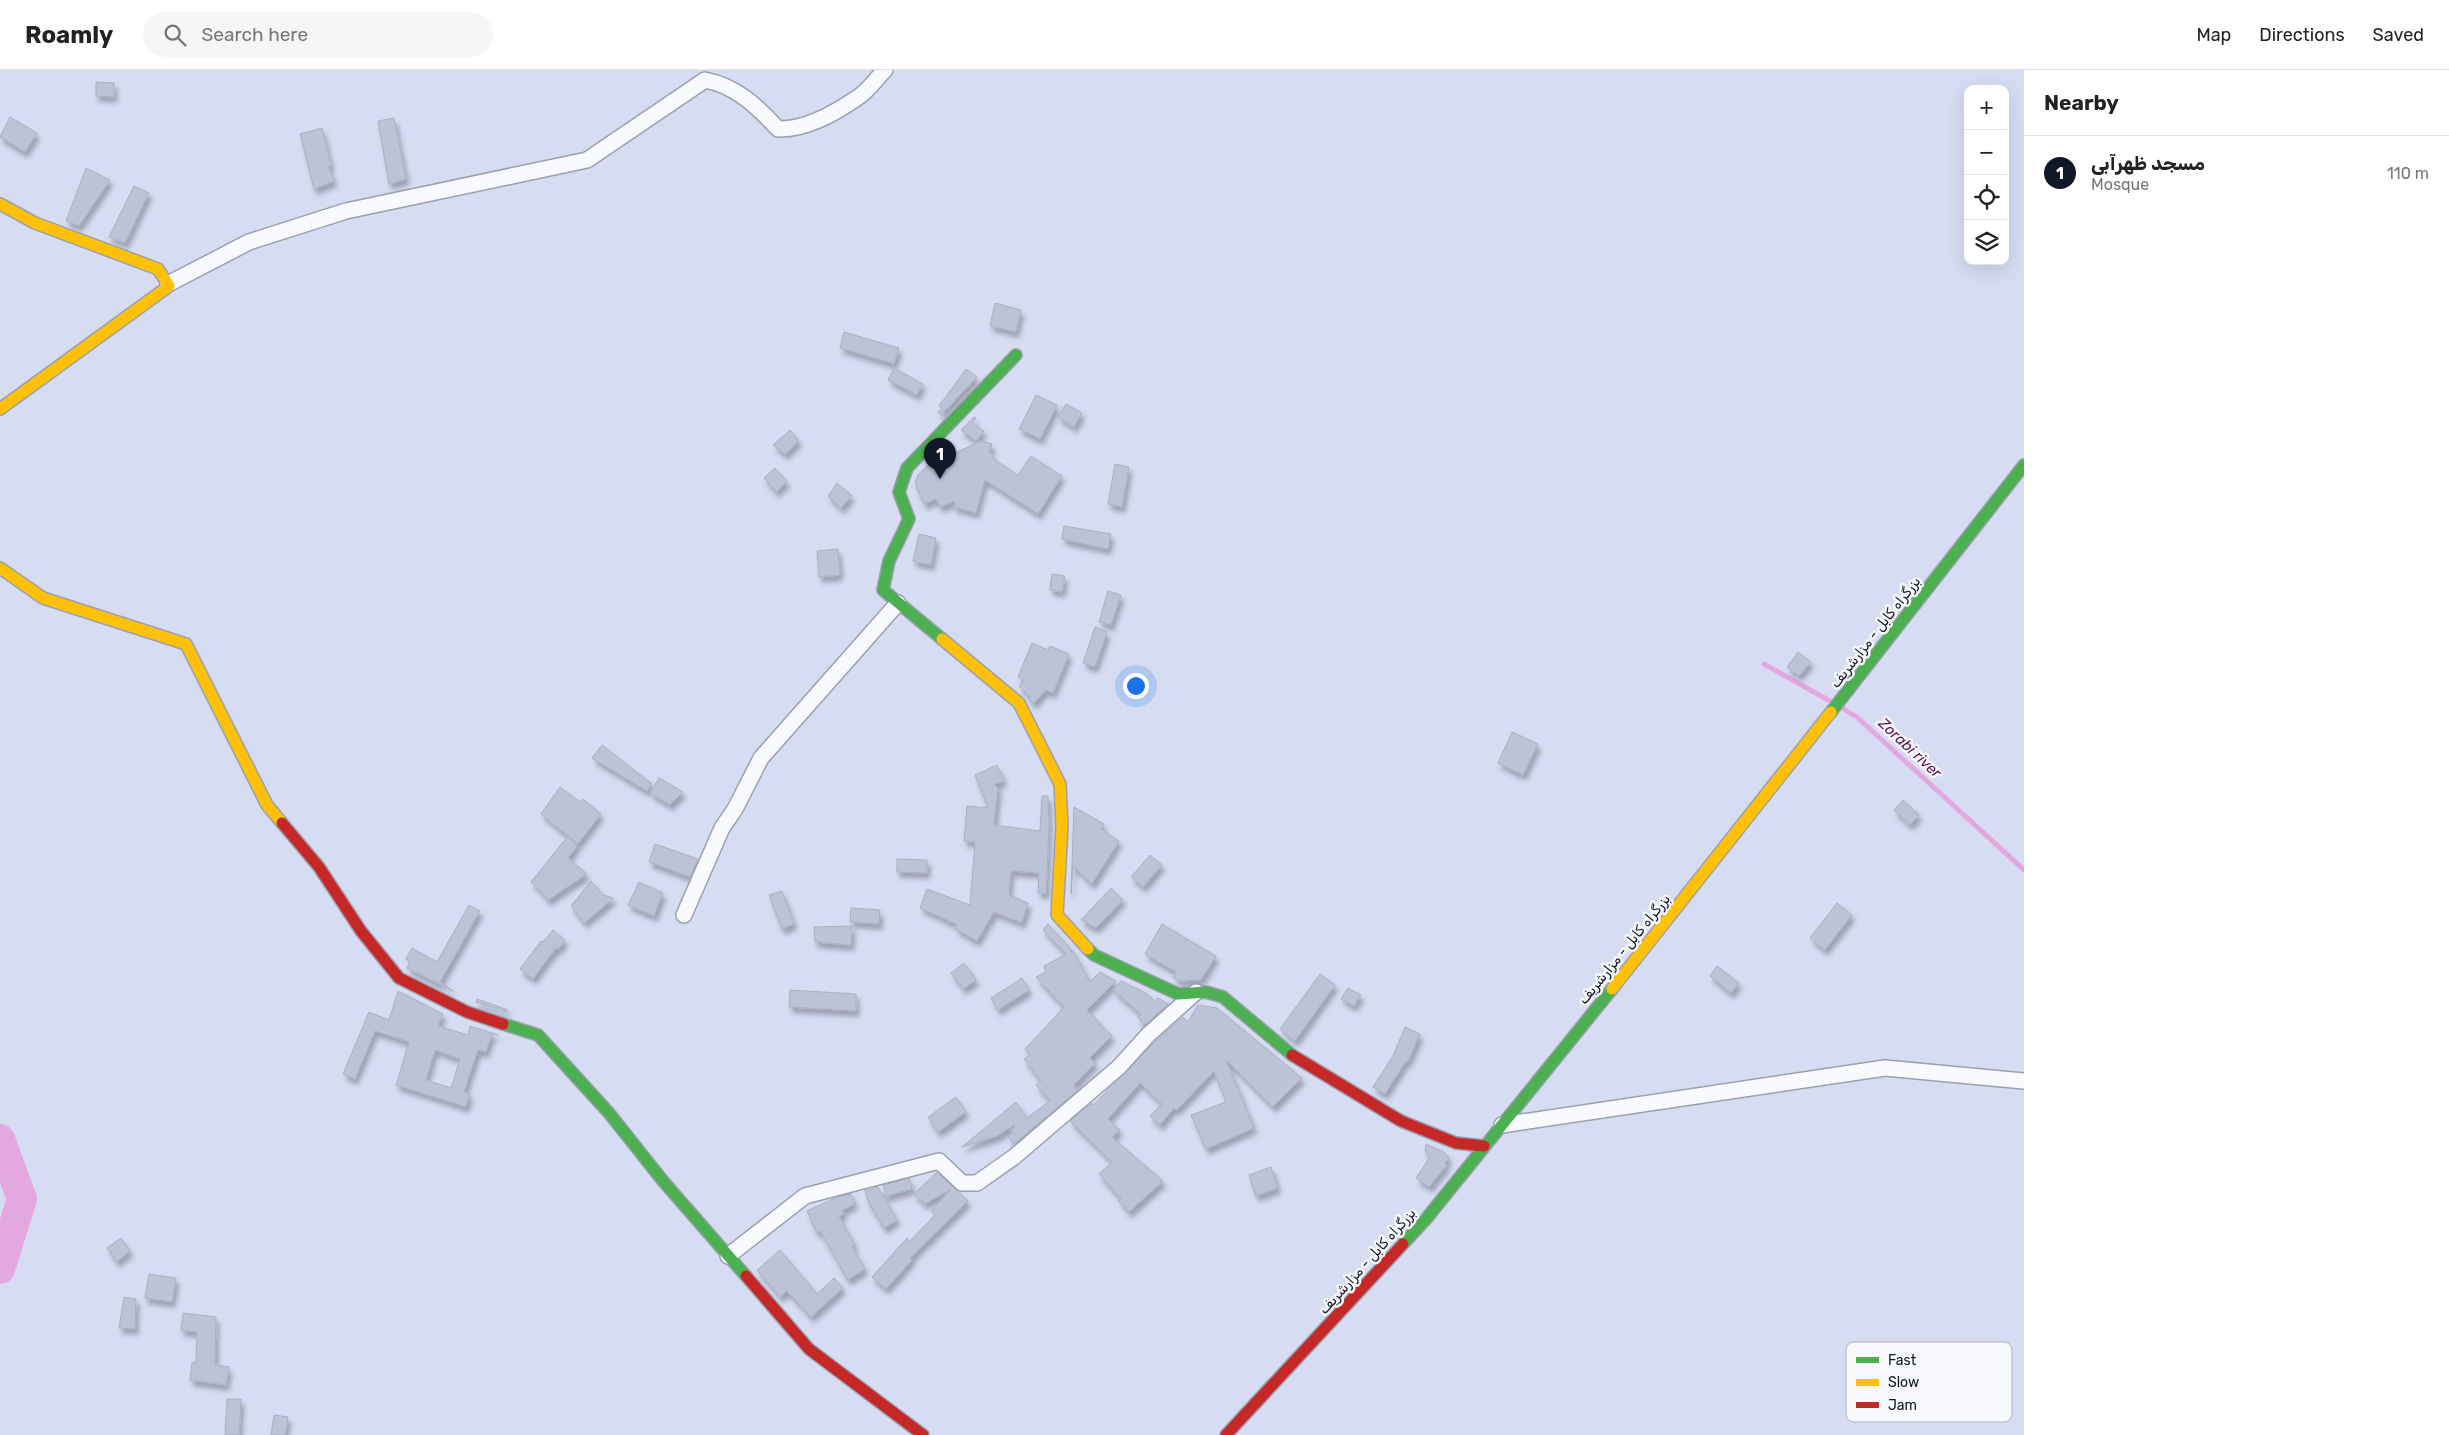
<!DOCTYPE html>
<html lang="en">
<head>
<meta charset="utf-8">
<style>
  :root { --surface:#fff; --page:#f6f6f6; --text:#222; --muted:#767676; --line:#e0e0e0; --accent:#111827 }
  body { margin:0; font-family:Rubik,Vazirmatn,sans-serif; background:var(--page); color:var(--text) }
  .controls { position:absolute; right:15px; top:15px; display:grid; overflow:hidden; border-radius:10px; box-shadow:0 5px 20px #0002 }
  .controls button { width:45px; height:45px; display:grid; place-items:center; padding:0; border:0; border-bottom:1px solid var(--line); background:var(--surface); color:var(--text); font:25px sans-serif }
  .you { position:absolute; left:1135px; top:615px; width:18px; height:18px; margin:-12px; border:4px solid #fff; border-radius:50%; background:#1a73e8; box-shadow:0 0 0 8px #1a73e833 }
  .badge { display:grid; place-items:center; width:32px; height:32px; border-radius:50%; background:var(--accent); color:#fff; font-size:16px; font-weight:700 }
  .pin { position:absolute; translate:-50% -41px; filter:drop-shadow(0 1px 2px #0008) }
  .pin::after { content:''; position:absolute; top:26px; width:18px; height:15px; background:inherit; clip-path:polygon(0 0,100% 0,50% 100%) }
  .list { margin:0; padding:0; list-style:none }
  h2 { display:flex; justify-content:space-between; align-items:center; height:65px; margin:0; padding:0 20px; font-size:21px }
  h2 small { font-size:16px; font-weight:400; color:var(--muted) }
  .list li { display:grid; grid-template-columns:32px 1fr auto; gap:15px; align-items:center; box-sizing:border-box; height:75px; padding:0 20px; border-top:1px solid var(--line) }
  .list b { display:block; font-size:19px; white-space:nowrap }
  .list p { margin:0; font-size:16px; white-space:nowrap; color:var(--muted) }
  .list em { font-size:16px; font-style:normal; color:var(--muted) }
  .icon { flex:none; width:28px; height:28px; fill:none; stroke:currentColor; stroke-width:2; stroke-linecap:round; stroke-linejoin:round }
  .map { position:relative; flex:none; width:2024px; height:1365px; overflow:hidden }
  header { display:flex; align-items:center; gap:30px; box-sizing:border-box; height:70px; padding:0 25px; background:var(--surface); border-bottom:1px solid var(--line) }
  header strong { font-size:24px }
  nav { display:flex; gap:28px; margin-inline-start:auto; font-size:18px }
  .search { width:350px; height:45px; background:var(--page); display:flex; align-items:center; gap:12px; box-sizing:border-box; padding:0 18px; border-radius:28px; color:var(--muted); font-size:19px }
  main { display:flex }
  aside { flex:1; background:var(--surface) }
  .map>svg:first-child { display:block }
</style>
</head>
<body>
<header>
<strong>Roamly</strong>
<div class="search"><svg class="icon" aria-label="search" viewBox="0 0 24 24"><circle cx="10" cy="10" r="6"/><path d="M15 15l6 6"/></svg>Search here</div>
<nav><a>Map</a><a>Directions</a><a>Saved</a></nav>
</header>
<main>
<div class="map">
<svg width="2024" height="1365" viewBox="0 0 2024 1365">
  <defs>
    <filter id="shadow"><feDropShadow dx="3" dy="5.5" stdDeviation="2.5" flood-color="#0004"/></filter>
  </defs>
  <rect width="100%" height="100%" fill="#d6dcf2"/>
  <g fill="none" stroke-linecap="round" stroke-linejoin="round">
    <!-- stream -->
    <g stroke="#e4a8e1" stroke-width="5">
      <polyline points="1764,594 1830,631"/>
      <polyline points="1844,639 1858,648 2024,800"/>
    </g>
    <!-- river -->
    <polyline stroke="#e4a8e1" stroke-width="30" points="0,1069 22,1129 0,1199"/>
  </g>
  <!-- building -->
  <g fill="#bdc3d7" stroke="#abafc0" fill-rule="evenodd" filter="url(#shadow)">
    <polygon points="96,12 114,13 114,27 96,26"/>
    <polygon points="10,47 37,63 25,82 0,67"/>
    <polygon points="394,48 406,109 389,114 378,51"/>
    <polygon points="322,58 331,96 328,96 334,111 314,119 300,64"/>
    <polygon points="86,98 110,110 79,156 66,151"/>
    <polygon points="134,116 149,123 125,173 109,167"/>
    <polygon points="995,233 1021,240 1016,262 990,256"/>
    <polygon points="844,262 899,278 894,294 840,278"/>
    <polygon points="894,298 923,314 917,325 888,310"/>
    <polygon points="966,299 977,307 941,345 938,342 942,338 939,336"/>
    <polygon points="1036,325 1057,335 1040,369 1019,359"/>
    <polygon points="1066,334 1082,343 1074,357 1058,347"/>
    <polygon points="974,347 976,348 972,353 984,361 976,371 961,360"/>
    <polygon points="790,360 799,371 785,384 773,375"/>
    <polygon points="981,371 992,374 989,383 993,384 992,388 1018,405 1031,386 1062,406 1038,444 985,410 976,443 954,437 955,431 940,437 936,429 924,434 915,413 918,405 927,396"/>
    <polygon points="1115,394 1129,397 1122,437 1108,434"/>
    <polygon points="775,398 787,412 776,422 764,408"/>
    <polygon points="837,413 852,426 841,438 828,426"/>
    <polygon points="1064,456 1111,464 1108,479 1062,469"/>
    <polygon points="919,464 936,468 931,495 913,491"/>
    <polygon points="838,479 840,505 819,507 817,481"/>
    <polygon points="1052,504 1065,506 1062,522 1050,520"/>
    <polygon points="1108,521 1121,525 1111,555 1099,552"/>
    <polygon points="1095,557 1107,562 1095,597 1083,593"/>
    <polygon points="1032,573 1048,580 1050,576 1069,584 1053,623 1046,620 1033,634 1027,624 1019,616 1025,610 1018,607"/>
    <polygon points="1798,582 1811,592 1799,606 1787,597"/>
    <polygon points="1512,662 1538,674 1523,705 1498,693"/>
    <polygon points="602,675 652,714 647,721 592,688"/>
    <polygon points="997,695 1004,711 995,714 998,719 994,755 1040,761 1042,726 1048,726 1049,756 1046,823 1038,823 1039,803 1011,801 1009,825 1028,833 1022,853 994,842 977,871 956,859 956,854 920,838 927,819 970,835 975,772 964,771 967,736 988,738 975,705"/>
    <polygon points="659,708 683,722 670,735 650,723"/>
    <polygon points="560,717 580,732 583,729 601,744 578,774 541,744"/>
    <polygon points="1903,730 1919,745 1910,755 1894,740"/>
    <polygon points="1074,737 1104,754 1101,759 1119,771 1092,814 1073,796 1071,824"/>
    <polygon points="568,766 577,776 568,788 587,804 548,830 540,820 531,812"/>
    <polygon points="655,774 698,789 690,807 649,792"/>
    <polygon points="1150,785 1162,795 1143,817 1131,807"/>
    <polygon points="897,789 927,790 927,803 897,802"/>
    <polygon points="591,811 603,825 614,828 584,853 571,836"/>
    <polygon points="639,812 663,823 654,846 628,835"/>
    <polygon points="1111,818 1123,830 1096,858 1081,850"/>
    <polygon points="782,821 794,854 782,859 769,825"/>
    <polygon points="1837,833 1852,845 1825,880 1810,868"/>
    <polygon points="469,835 480,841 440,912 453,921 407,898 410,892 406,889 412,878 437,892"/>
    <polygon points="851,838 880,840 879,854 850,852"/>
    <polygon points="1048,854 1072,880 1070,882 1073,881 1090,912 1100,902 1116,911 1087,940 1112,966 1090,988 1095,993 1074,1015 1078,1020 1014,1074 1008,1066 1013,1062 1009,1061 1015,1057 1014,1055 997,1066 962,1077 1016,1032 1027,1048 1050,1031 1036,1015 1041,1011 1024,989 1030,985 1025,979 1064,937 1036,907 1046,902 1044,896 1066,884 1043,860"/>
    <polygon points="1162,854 1216,886 1201,910 1180,911 1173,907 1176,902 1145,884"/>
    <polygon points="852,856 851,875 815,872 814,857"/>
    <polygon points="553,860 565,870 558,880 556,878 533,909 520,899 541,871 543,872"/>
    <polygon points="964,893 976,910 963,919 951,903"/>
    <polygon points="1717,896 1739,913 1731,923 1710,906"/>
    <polygon points="1320,904 1335,915 1295,971 1280,959"/>
    <polygon points="1022,908 1029,920 998,940 991,928"/>
    <polygon points="1121,911 1146,923 1155,931 1158,928 1168,934 1145,955 1138,947 1141,944 1113,920"/>
    <polygon points="1348,918 1361,925 1354,936 1341,929"/>
    <polygon points="790,920 856,924 856,941 789,937"/>
    <path d="M398 921 443 944 438 956 468 965 470 956 498 965 492 964 486 982 478 980 464 1022 470 1024 466 1037 396 1015 409 972 375 961 355 1009 343 1004 369 942 389 950ZM435 980 460 989 451 1018 426 1010Z"/>
    <polygon points="477,929 508,940 507,942 476,932"/>
    <polygon points="1198,935 1217,938 1302,1008 1273,1037 1226,990 1254,1058 1206,1079 1191,1045 1226,1032 1214,1001 1177,1040 1174,1038 1160,1055 1150,1046 1162,1034 1140,1013 1108,1049 1120,1060 1112,1067 1163,1111 1129,1142 1119,1131 1121,1129 1099,1104 1112,1092 1070,1051 1092,1033 1093,1035 1155,972 1183,947 1188,952"/>
    <polygon points="1405,957 1420,964 1408,992 1406,991 1385,1024 1373,1017 1393,986"/>
    <polygon points="956,1027 966,1042 938,1062 928,1047"/>
    <polygon points="1426,1074 1444,1082 1449,1088 1445,1093 1447,1095 1429,1117 1416,1108 1430,1087 1425,1081"/>
    <polygon points="1271,1097 1278,1118 1256,1126 1249,1105"/>
    <polygon points="937,1102 968,1131 910,1188 912,1190 886,1219 872,1207 907,1168 909,1172 935,1145 931,1141 951,1119 925,1134 914,1124"/>
    <polygon points="909,1108 912,1119 886,1126 883,1115"/>
    <polygon points="878,1117 897,1150 884,1158 869,1133 865,1121"/>
    <polygon points="851,1124 855,1134 842,1140 844,1144 839,1146 855,1176 852,1177 865,1199 848,1210 820,1161 817,1163 807,1141 837,1127"/>
    <polygon points="121,1168 130,1181 117,1192 107,1178"/>
    <polygon points="780,1180 817,1224 834,1208 843,1218 811,1247 787,1221 780,1227 757,1200"/>
    <polygon points="149,1204 176,1208 172,1232 145,1228"/>
    <polygon points="124,1227 136,1229 135,1259 119,1258"/>
    <polygon points="183,1243 216,1247 215,1295 229,1297 226,1315 190,1310 192,1292 196,1293 197,1262 181,1260"/>
    <polygon points="227,1329 241,1329 239,1365 225,1365"/>
    <polygon points="274,1345 288,1347 285,1365 271,1365"/>
  </g>
  <g fill="none" stroke-linecap="round" stroke-linejoin="round">
    <!-- street casing -->
    <g stroke="#9b9fb0" stroke-width="18">
      <g id="street">
        <path d="M168 214 249 172 346 141 587 90 705 10C736 16 757 36 778 59 806 60 835 43 857 28 868 21 876 9 885 0"/>
        <polyline points="684,845 722,758 735,739 761,688 898,533"/>
        <polyline points="1502,1055 1885,998 2024,1011"/>
        <polyline points="728,1186 805,1126 939,1091 962,1113 977,1113 1014,1087 1119,997 1148,965 1196,922"/>
      </g>
    </g>
    <!-- fast casing -->
    <g stroke="#9b9fb0" stroke-width="14">
      <g id="fast">
        <polyline points="942,569 883,520 889,491 909,449 899,422 907,398 1016,285"/>
        <polyline points="1831,642 2024,395"/>
        <polyline points="1088,879 1094,885 1178,924 1206,922 1223,927 1292,985"/>
        <polyline points="503,954 538,965 609,1043 663,1111 746,1206"/>
        <polyline points="1403,1174 1426,1149 1612,919"/>
      </g>
    </g>
    <!-- slow casing -->
    <g stroke="#9b9fb0" stroke-width="14">
      <g id="slow">
        <polyline points="0,134 35,153 158,199 169,216 0,339"/>
        <polyline points="0,498 43,528 186,574 267,735 282,753"/>
        <polyline points="942,569 1019,633 1060,714 1062,756 1057,845 1088,879"/>
        <polyline points="1612,919 1831,642"/>
      </g>
    </g>
    <!-- jam casing -->
    <g stroke="#9b9fb0" stroke-width="14">
      <g id="jam">
        <polyline points="282,753 319,797 361,861 399,908 467,942 503,954"/>
        <polyline points="1292,985 1401,1051 1456,1073 1484,1076"/>
        <polyline points="746,1206 809,1279 923,1365"/>
        <polyline points="1226,1365 1403,1174"/>
      </g>
    </g>
    <!-- street -->
    <use href="#street" stroke="#f9fafd" stroke-width="15"/>
    <!-- fast -->
    <use href="#fast" stroke="#4caf50" stroke-width="11"/>
    <!-- slow -->
    <use href="#slow" stroke="#ffc107" stroke-width="11"/>
    <!-- jam -->
    <use href="#jam" stroke="#c62828" stroke-width="11"/>
  </g>
  <g text-anchor="middle" stroke-width="5" stroke-linejoin="round" paint-order="stroke">
    <!-- street labels -->
    <g font-size="14" fill="#111422" stroke="#f6f8fc">
      <text transform="translate(1875 562) rotate(-52)" y="5">بزرگراه کابل - مزارشریف</text>
      <text transform="translate(1624 879) rotate(-51)" y="5">بزرگراه کابل - مزارشریف</text>
      <text transform="translate(1367 1191) rotate(-48)" y="5">بزرگراه کابل - مزارشریف</text>
    </g>
    <!-- water labels -->
    <g font-size="15" font-style="italic" fill="#601257" stroke="#f6f8fc">
      <text transform="translate(1910 678) rotate(43)" y="5">Zorabi river</text>
    </g>
  </g>
  <!-- legend -->
  <rect x="1846" y="1272" width="166" height="80" rx="8" fill="#f6f8fc" stroke="#b1b4bb" stroke-width="1"/>
  <rect x="1856" y="1287" width="23" height="6" fill="#4caf50"/>
  <rect x="1856" y="1309" width="23" height="7" fill="#ffc107"/>
  <rect x="1856" y="1332" width="23" height="6" fill="#c62828"/>
  <g font-size="14" fill="#111422">
    <text x="1888" y="1295">Fast</text>
    <text x="1888" y="1317">Slow</text>
    <text x="1888" y="1340">Jam</text>
  </g>
</svg>
<div class="controls">
<button>+</button>
<button>−</button>
<button><svg class="icon" aria-label="locate" viewBox="0 0 24 24"><circle cx="12" cy="12" r="6"/><path d="M12 2v4M12 18v4M2 12h4M18 12h4"/></svg></button>
<button><svg class="icon" aria-label="layers" viewBox="0 0 24 24"><path d="M12 4l9 5-9 5-9-5zM3 14l9 5 9-5"/></svg></button>
</div>
<div class="you"></div>
<div class="pin badge" style="left:940px;top:409px">1</div>
</div>
<aside>
<h2>Nearby<small></small></h2>
<ul class="list">
<li><span class="badge">1</span><div><b>مسجد ظهرآبی</b><p>Mosque</p></div><em>110 m</em></li>
</ul>
</aside>
</main>
</body>
</html>
